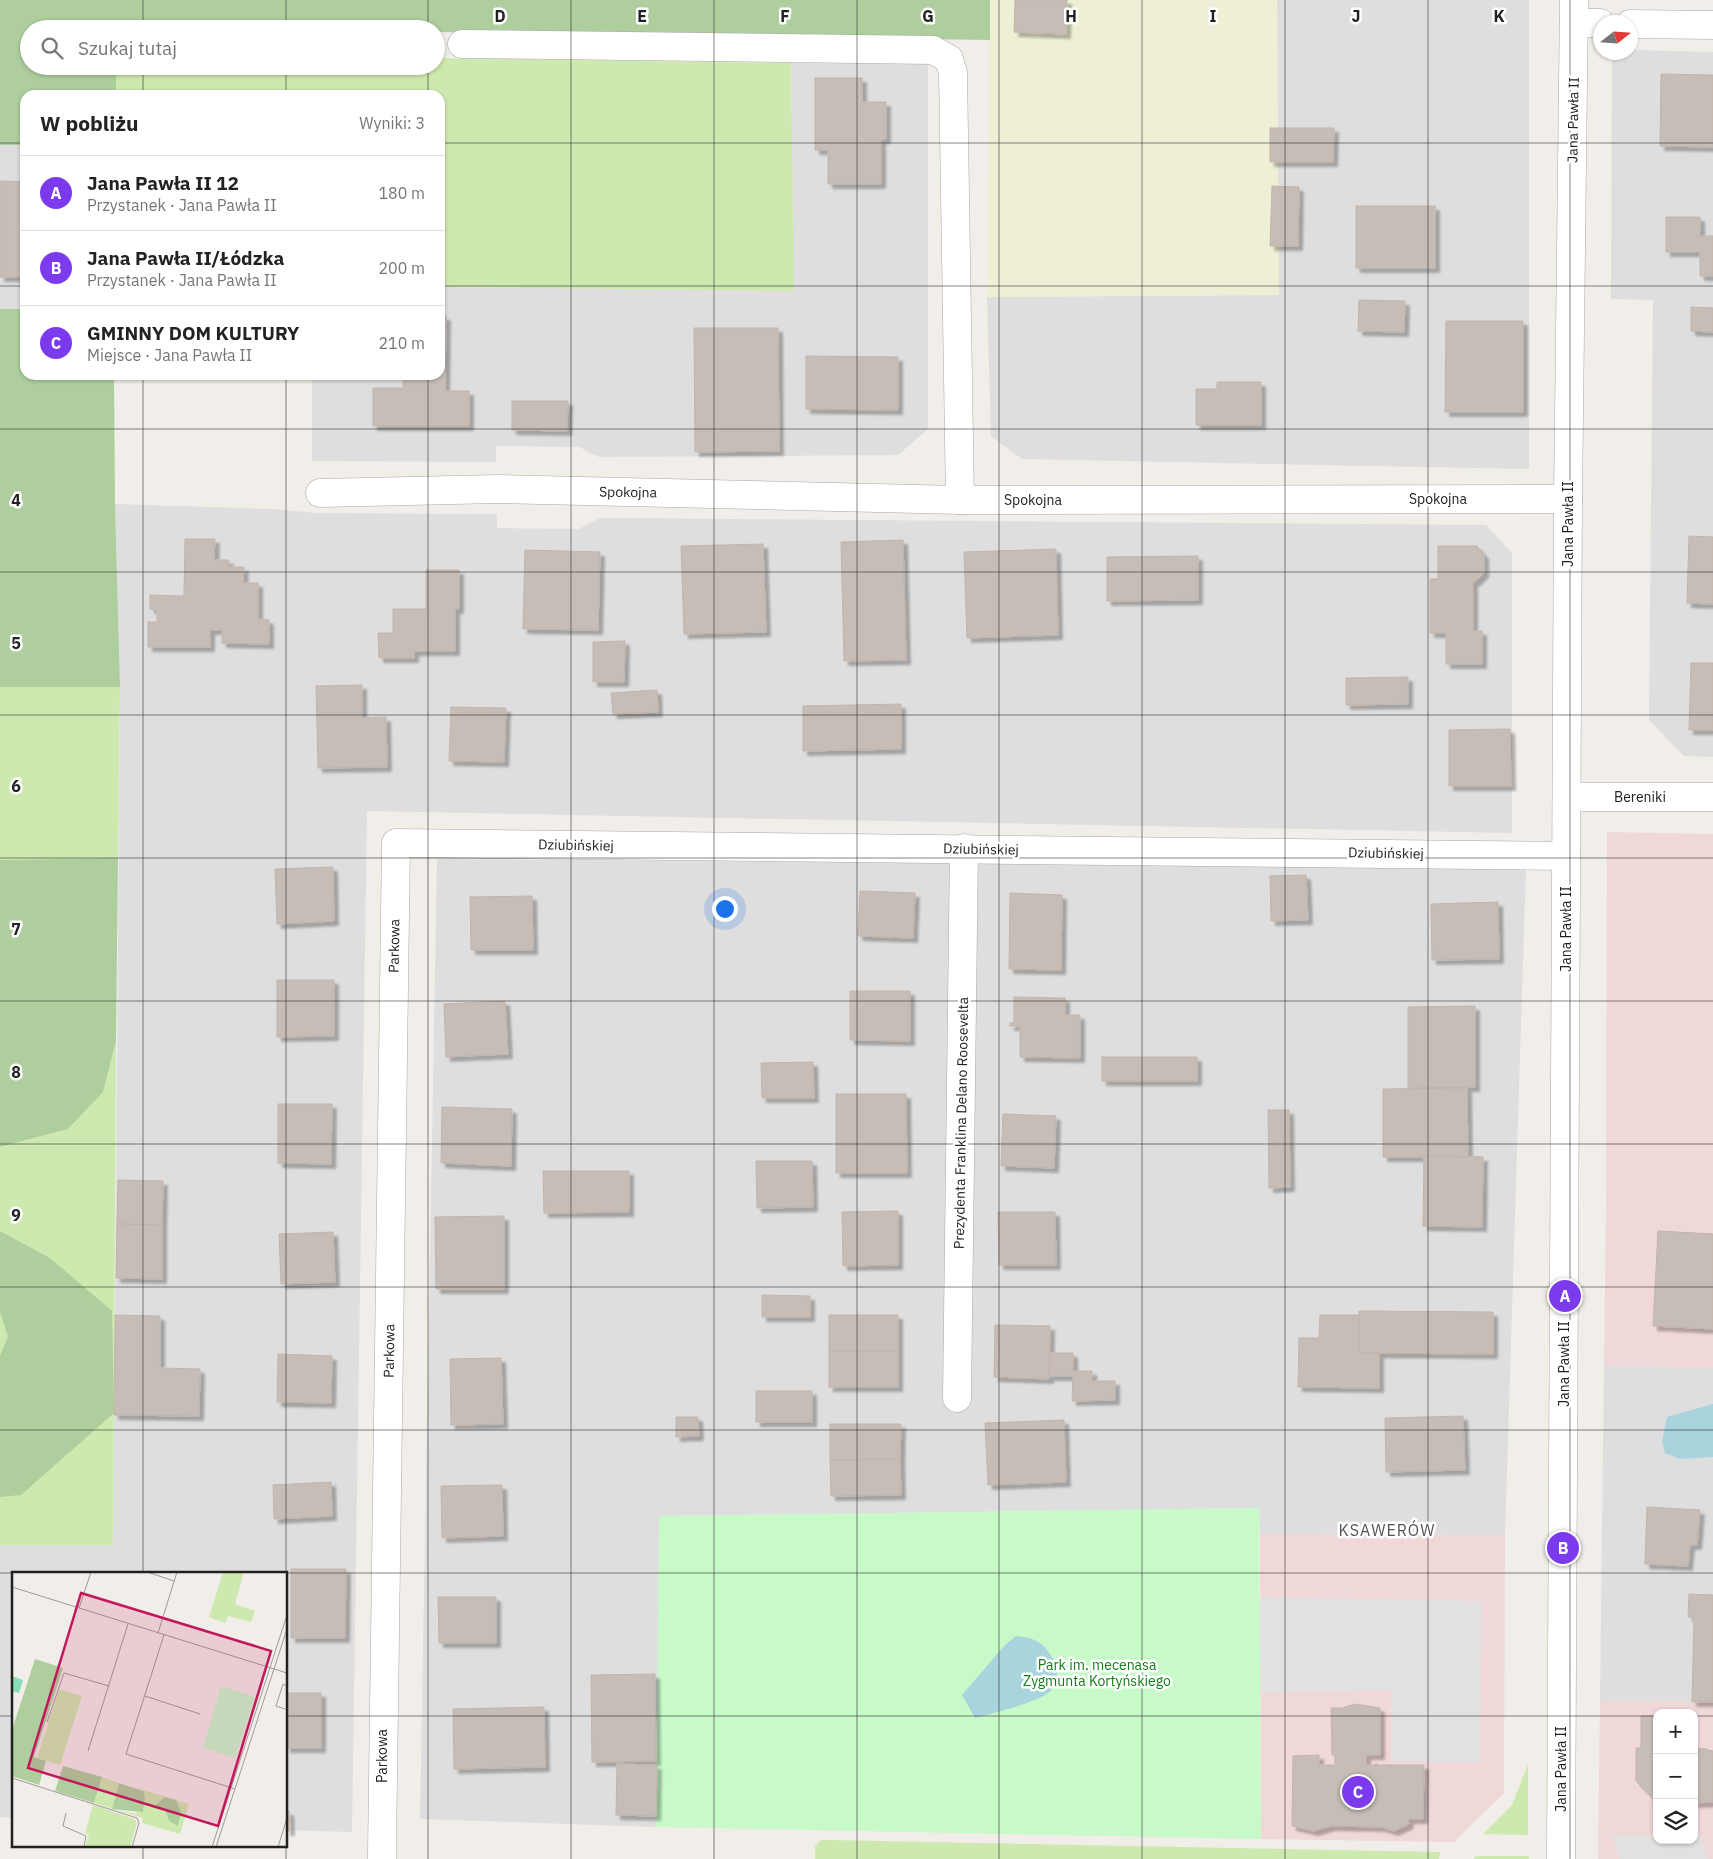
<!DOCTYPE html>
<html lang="pl">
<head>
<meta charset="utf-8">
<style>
  :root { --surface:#fff; --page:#f2f2f2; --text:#222; --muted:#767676; --line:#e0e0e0; --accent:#7c3aed }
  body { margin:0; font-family:"IBM Plex Sans",sans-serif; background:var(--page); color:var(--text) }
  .controls { position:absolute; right:15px; bottom:15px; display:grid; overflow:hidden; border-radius:10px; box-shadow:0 1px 4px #0004 }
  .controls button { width:45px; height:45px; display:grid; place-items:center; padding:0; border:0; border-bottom:1px solid var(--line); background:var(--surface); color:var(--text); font:25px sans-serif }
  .compass { position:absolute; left:1593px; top:15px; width:45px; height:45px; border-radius:50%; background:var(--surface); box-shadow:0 1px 4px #0004; rotate:73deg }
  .you { position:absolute; left:724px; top:908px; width:18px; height:18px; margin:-12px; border:4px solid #fff; border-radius:50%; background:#1a73e8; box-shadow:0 0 0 8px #1a73e833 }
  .badge { display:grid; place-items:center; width:32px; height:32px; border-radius:50%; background:var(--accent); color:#fff; font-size:16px; font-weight:700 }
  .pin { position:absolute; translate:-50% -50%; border:2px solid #fff; box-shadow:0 1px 5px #0006 }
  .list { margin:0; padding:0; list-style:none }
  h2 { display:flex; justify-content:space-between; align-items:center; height:65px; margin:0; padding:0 20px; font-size:21px }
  h2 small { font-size:16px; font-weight:400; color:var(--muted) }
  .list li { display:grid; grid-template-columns:32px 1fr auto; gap:15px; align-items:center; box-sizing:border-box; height:75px; padding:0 20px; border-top:1px solid var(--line) }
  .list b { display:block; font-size:19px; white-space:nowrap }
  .list p { margin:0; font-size:16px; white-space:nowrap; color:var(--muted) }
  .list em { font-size:16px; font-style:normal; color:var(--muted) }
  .icon { flex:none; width:28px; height:28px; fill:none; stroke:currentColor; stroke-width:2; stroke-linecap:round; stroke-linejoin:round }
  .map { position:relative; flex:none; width:1713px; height:1859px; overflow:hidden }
  .search { position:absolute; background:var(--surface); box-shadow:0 1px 4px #0004; left:20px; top:20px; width:425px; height:55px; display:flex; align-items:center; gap:12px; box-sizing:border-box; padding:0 18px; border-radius:28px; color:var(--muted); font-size:19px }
  .panel { position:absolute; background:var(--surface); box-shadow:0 1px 4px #0004; left:20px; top:90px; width:425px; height:290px; border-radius:15px }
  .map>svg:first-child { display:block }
</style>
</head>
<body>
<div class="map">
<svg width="1713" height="1859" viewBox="0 0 1713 1859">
  <defs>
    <filter id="shadow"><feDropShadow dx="4.5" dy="4.5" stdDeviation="1" flood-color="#0004"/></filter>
  </defs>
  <rect width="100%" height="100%" fill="#f1ede8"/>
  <!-- residential -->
  <g fill="#dfdede">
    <polygon points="1277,0 1529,0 1529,469 1022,459 991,436 987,297 1278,295"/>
    <polygon points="1631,50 1713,52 1713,757 1684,756 1649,720 1653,300 1611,299 1612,53 1630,52"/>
    <polygon points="791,63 928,64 928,429 898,455 599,457 579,447 496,446 496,462 312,461 312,375 440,375 440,287 793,291"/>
    <rect x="0" y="145" width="25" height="164"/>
    <polygon points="115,504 272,509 316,513 497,514 497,528 579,529 600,518 1486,525 1512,553 1512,833 367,811 352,1832 286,1830 286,1573 14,1573 14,1818 0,1817 0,1545 113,1545 120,687"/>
    <polygon points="437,859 1526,867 1505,1535 1260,1534 1259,1508 659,1516 656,1827 420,1819"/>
    <polygon points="1604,1366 1713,1367 1713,1702 1600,1701"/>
  </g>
  <!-- commercial -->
  <g fill="#f1d8d8" fill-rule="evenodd">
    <polygon points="1607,832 1713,834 1713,1367 1604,1366 1606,1203"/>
    <polygon points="1260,1534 1505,1535 1504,1793 1454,1842 1261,1839"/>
    <path d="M1600 1701 1713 1702V1859H1598ZM1657 1713H1694V1840H1657Z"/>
  </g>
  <!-- farmland -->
  <polygon fill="#eeefd4" points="990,0 1277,0 1279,295 987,297"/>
  <!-- grass -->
  <g fill="#cee9af">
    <polygon points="436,58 791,63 794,291 440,287 440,95 116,95 116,66 436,66"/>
    <polygon points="0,687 120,687 118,858 0,860"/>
    <polygon points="116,1041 113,1545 0,1545 0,1147 68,1129 103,1091"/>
    <polygon points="1528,1764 1528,1835 1483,1834 1512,1805"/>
    <polygon points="821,1840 829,1840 1440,1852 1439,1859 815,1859 815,1846"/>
    <polygon points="1476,1856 1529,1856 1529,1859 1473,1859"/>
  </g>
  <!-- forest -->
  <g fill="#aecf9d">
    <polygon points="0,0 990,0 990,40 436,32 436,29 116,27 116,29 29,29 29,66 116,66 116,95 25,95 25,145 0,145"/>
    <polygon points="0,309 25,309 25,375 114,375 115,504 120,687 0,687"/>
    <polygon points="118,858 116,1041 103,1092 68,1129 0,1147 0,860"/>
    <polygon points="0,1231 50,1258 112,1311 114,1413 21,1495 0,1497 0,1356 8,1337 0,1312"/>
  </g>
  <!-- park -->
  <polygon fill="#c7f9c9" points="1259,1508 1261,1839 656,1827 659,1516"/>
  <!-- parking -->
  <g fill="#e1e1e1">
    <polygon points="1260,1597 1482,1601 1480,1762 1391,1762 1392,1690 1260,1693"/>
    <polygon points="1613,1835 1657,1836 1657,1840 1694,1840 1694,1836 1701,1837 1708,1859 1619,1859"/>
  </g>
  <!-- water -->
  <g fill="#a9d3dd">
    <polygon points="1713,1404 1713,1457 1680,1459 1665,1453 1662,1441 1667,1417"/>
    <path d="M1016 1636C1036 1638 1043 1642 1053 1659 1060 1670 1058 1688 1045 1695 1027 1705 996 1712 975 1718L962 1695 1005 1645Z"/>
  </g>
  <!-- building -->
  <g fill="#c6bdb7" stroke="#c2b4aa" filter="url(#shadow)">
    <polygon points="1015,0 1067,0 1066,34 1014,32"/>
    <polygon points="1661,74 1713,75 1713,147 1660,146"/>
    <polygon points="815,78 862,78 862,102 886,102 886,139 881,139 881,184 828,184 828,150 815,150"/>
    <polygon points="1270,128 1334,128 1333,162 1270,162"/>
    <polygon points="0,181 25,182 25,277 0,277"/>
    <polygon points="1272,186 1299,187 1298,246 1270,246"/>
    <rect x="1356" y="206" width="79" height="62"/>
    <polygon points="1666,217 1700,217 1700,236 1713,236 1713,276 1700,276 1700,252 1666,252"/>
    <polygon points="1359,300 1405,301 1404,332 1358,331"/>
    <polygon points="1691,307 1713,308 1713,332 1691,331"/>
    <polygon points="440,316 446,316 445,391 469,391 469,426 373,426 373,388 403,388 403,375 440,375"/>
    <polygon points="1446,321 1523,321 1523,412 1445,412"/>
    <polygon points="694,328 778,328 779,451 695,452"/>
    <polygon points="806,356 898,357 898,410 806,409"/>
    <polygon points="1217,382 1261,382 1261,425 1196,425 1196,389 1217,389"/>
    <polygon points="512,401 568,401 567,431 512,430"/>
    <polygon points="1689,536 1713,537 1713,604 1687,603"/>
    <polygon points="185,539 215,539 214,560 229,560 228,567 244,567 243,583 258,583 258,619 269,620 269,644 222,643 222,630 210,630 210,647 148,647 148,622 157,622 157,609 150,609 150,595 184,596"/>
    <polygon points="903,540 906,660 844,661 841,542"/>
    <polygon points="763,544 766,632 684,634 681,546"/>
    <polygon points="1438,546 1477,546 1484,555 1484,573 1476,581 1473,581 1473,631 1482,631 1482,664 1446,664 1446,633 1430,633 1430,579 1438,579"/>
    <polygon points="1056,549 1058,635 967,638 964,552"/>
    <polygon points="525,550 600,552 598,630 523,629"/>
    <polygon points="1198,556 1198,600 1107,601 1107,557"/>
    <polygon points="426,570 459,570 459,609 455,609 455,651 414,651 414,658 379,658 378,633 393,633 393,609 426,609"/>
    <polygon points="625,641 624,682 593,682 593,642"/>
    <polygon points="1691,663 1713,663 1713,730 1689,730"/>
    <polygon points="1408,677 1408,704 1346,705 1346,678"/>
    <polygon points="362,685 362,718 386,717 387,767 318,768 316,686"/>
    <polygon points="657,690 658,712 613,714 611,693"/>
    <polygon points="901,704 901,749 803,751 803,706"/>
    <polygon points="451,707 506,708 504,762 449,761"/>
    <polygon points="1510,729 1511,786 1449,786 1449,730"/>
    <polygon points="333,867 334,921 277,924 275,869"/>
    <polygon points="1306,875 1308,920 1271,921 1270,876"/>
    <polygon points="860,891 915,893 913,938 858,936"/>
    <polygon points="1010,893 1062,895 1061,970 1009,969"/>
    <polygon points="532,896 533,950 471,950 470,897"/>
    <polygon points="1498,902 1499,959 1432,960 1431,904"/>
    <polygon points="277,980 334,980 334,1036 277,1037"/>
    <polygon points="850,991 910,991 910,1041 850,1040"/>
    <polygon points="1014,997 1065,998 1065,1015 1080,1015 1080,1058 1020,1057 1020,1026 1010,1026 1010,1023 1014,1023"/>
    <polygon points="505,1001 508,1054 446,1057 444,1004"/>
    <polygon points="1475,1006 1475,1087 1408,1088 1408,1007"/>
    <rect x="1102" y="1057" width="95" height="24"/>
    <polygon points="813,1062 814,1098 762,1098 761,1063"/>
    <polygon points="1467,1088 1468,1157 1383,1157 1383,1089"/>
    <polygon points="836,1094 906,1094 907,1173 836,1173"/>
    <polygon points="278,1104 332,1104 331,1164 278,1163"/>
    <polygon points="442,1107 512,1109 511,1166 441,1163"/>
    <polygon points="1268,1110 1289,1110 1290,1187 1269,1188"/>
    <polygon points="1003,1114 1056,1116 1054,1168 1001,1166"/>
    <polygon points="1424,1156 1483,1157 1482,1227 1423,1226"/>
    <polygon points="756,1161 812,1161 813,1207 757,1208"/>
    <polygon points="543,1171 629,1171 629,1212 544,1213"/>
    <polygon points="118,1180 163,1181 162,1225 117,1224"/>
    <polygon points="898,1211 898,1265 843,1266 842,1212"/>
    <polygon points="998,1212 1055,1212 1056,1265 999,1265"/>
    <polygon points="504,1216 504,1289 436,1289 435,1217"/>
    <polygon points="117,1224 162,1225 162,1279 116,1278"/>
    <polygon points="1658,1231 1713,1234 1713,1329 1653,1326"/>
    <polygon points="333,1232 335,1282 281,1284 279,1234"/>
    <polygon points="762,1295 810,1296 810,1317 762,1317"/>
    <polygon points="1359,1311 1493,1312 1493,1354 1359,1353"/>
    <polygon points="115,1315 160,1316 160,1368 200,1369 199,1416 114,1415"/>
    <rect x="829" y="1315" width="69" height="36"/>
    <polygon points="1320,1315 1359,1315 1359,1353 1379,1353 1379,1388 1298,1387 1299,1338 1319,1338"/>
    <polygon points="995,1325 1050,1326 1049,1379 994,1377"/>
    <rect x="829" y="1351" width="69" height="36"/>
    <polygon points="1050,1353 1073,1353 1073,1371 1092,1371 1092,1381 1115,1381 1115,1400 1072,1401 1073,1376 1050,1376"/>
    <polygon points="278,1354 332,1356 331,1403 277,1402"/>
    <polygon points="501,1358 503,1424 451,1425 450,1359"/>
    <rect x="756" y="1391" width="56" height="31"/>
    <polygon points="1463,1416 1465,1470 1386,1472 1385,1418"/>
    <polygon points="676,1417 698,1417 699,1436 676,1437"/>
    <polygon points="1064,1420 1066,1482 988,1485 985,1423"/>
    <polygon points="830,1424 901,1424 900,1459 830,1460"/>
    <polygon points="900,1459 901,1495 831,1496 830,1460"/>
    <polygon points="331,1482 332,1516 274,1519 273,1485"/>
    <polygon points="502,1485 503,1536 442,1538 441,1486"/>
    <polygon points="1647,1507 1700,1510 1697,1545 1690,1545 1688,1566 1645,1564"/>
    <polygon points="291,1569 346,1569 345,1638 291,1638"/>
    <polygon points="1689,1594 1713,1595 1713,1702 1692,1702 1694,1617 1688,1617"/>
    <polygon points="438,1597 496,1597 496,1643 439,1643"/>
    <polygon points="655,1674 656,1761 592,1762 591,1675"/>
    <rect x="286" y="1693" width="35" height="55"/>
    <polygon points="1355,1704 1380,1708 1380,1755 1366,1755 1366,1765 1376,1765 1376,1763 1377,1765 1424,1765 1423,1819 1408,1819 1409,1824 1407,1825 1394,1831 1381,1827 1331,1826 1314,1831 1292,1826 1293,1756 1319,1755 1319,1765 1335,1765 1335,1755 1332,1755 1331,1708 1342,1708"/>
    <polygon points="544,1707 545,1767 454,1769 453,1709"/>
    <polygon points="1641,1716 1657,1716 1657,1802 1636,1781 1636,1748 1641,1748"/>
    <polygon points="1694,1748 1707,1749 1707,1750 1713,1751 1713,1802 1694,1803"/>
    <polygon points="617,1764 657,1765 656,1816 616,1815"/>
    <polygon points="286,1811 289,1811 290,1831 286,1831"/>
  </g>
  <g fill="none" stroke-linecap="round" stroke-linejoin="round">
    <!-- minor casing -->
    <g stroke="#a8a8a8" stroke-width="29">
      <g id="minor">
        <polyline points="1574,23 1600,23"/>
        <polyline points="1630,24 1713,25"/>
        <polyline points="462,44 933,50 949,59 953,73 960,500"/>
        <polyline points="320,493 498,489 960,500 1568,499"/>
        <polyline points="1567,797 1713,797"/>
        <polyline points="957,1398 964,848"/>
        <path d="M382 1859C385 1520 390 1181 396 843L1566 856"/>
        <polyline points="1561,1859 1568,499 1574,0"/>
      </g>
    </g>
    <!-- minor -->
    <use href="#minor" stroke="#fff" stroke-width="28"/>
  </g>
  <!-- grid -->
  <path fill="none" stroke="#212121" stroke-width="1" stroke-opacity="0.55" d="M143 0V29M286 0V29M428 0V29M571 0V1859M714 0V1859M857 0V1859M999 0V1859M1142 0V1859M1285 0V1859M1428 0V1859M1570 0V1859M143 66V95M286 66V95M428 66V95M0 143H25M440 143H1713M0 286H25M440 286H1713M143 375V1573M286 375V1573M428 375V1859M0 429H1713M0 572H1713M0 715H1713M0 858H1713M0 1001H1713M0 1144H1713M0 1287H1713M0 1430H1713M0 1573H14M286 1573H1713M0 1716H14M286 1716H1657M1694 1716H1713M143 1845V1859M286 1845V1859"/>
  <g text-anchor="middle" stroke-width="5" stroke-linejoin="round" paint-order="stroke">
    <!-- street labels -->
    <g font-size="14" fill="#212121" stroke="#fff">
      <text transform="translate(1573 120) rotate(-89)" y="5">Jana Pawła II</text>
      <text transform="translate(628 492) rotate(1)" y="5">Spokojna</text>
      <text x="1438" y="504">Spokojna</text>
      <text x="1033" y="505">Spokojna</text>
      <text transform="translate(1568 524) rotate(-90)" y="5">Jana Pawła II</text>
      <text x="1640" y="802">Bereniki</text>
      <text transform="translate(576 845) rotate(1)" y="5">Dziubińskiej</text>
      <text transform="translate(981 849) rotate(1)" y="5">Dziubińskiej</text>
      <text transform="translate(1386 853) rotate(1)" y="5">Dziubińskiej</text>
      <text transform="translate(1566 929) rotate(-90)" y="5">Jana Pawła II</text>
      <text transform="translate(394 946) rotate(-89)" y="5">Parkowa</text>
      <text transform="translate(961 1123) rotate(-89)" y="5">Prezydenta Franklina Delano Roosevelta</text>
      <text transform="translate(389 1351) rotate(-89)" y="5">Parkowa</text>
      <text transform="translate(1564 1364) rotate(-90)" y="5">Jana Pawła II</text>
      <text transform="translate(382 1756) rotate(-90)" y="5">Parkowa</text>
      <text transform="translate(1561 1769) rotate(-90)" y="5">Jana Pawła II</text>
    </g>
    <!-- park labels -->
    <g font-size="14" fill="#0e7f13" stroke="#fff">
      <text x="1097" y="1670">Park im. mecenasa<tspan x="1097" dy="16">Zygmunta Kortyńskiego</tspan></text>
    </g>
    <!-- quarter labels -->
    <g font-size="16" letter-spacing="1" fill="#545454" stroke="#fff">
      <text x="1387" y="1536">KSAWERÓW</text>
    </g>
  </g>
  <!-- overview -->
  <g transform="translate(12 1572)">
    <rect width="275" height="275" fill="#f1ede8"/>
    <path d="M211 0H232L223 32 243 39 239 50 216 44 213 51 197 45ZM252 106 231 171 230 170 250 107ZM47 117 70 124 48 193 25 186ZM90 205 107 211 100 237 124 242 130 219 126 216 177 232 168 262 130 251 131 246 82 231ZM81 233 122 247 125 251 118 275H73L77 263 73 261Z" fill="#cee9af"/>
    <path d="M23 87 51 96 22 185 34 189 27 213 0 204V158ZM51 194 90 205 82 231 43 219ZM107 211 131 219 133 224 131 240 100 237ZM153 225 164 228 169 240 166 254 157 249 153 237 140 236Z" fill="#aecf9d"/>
    <path d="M209 114 243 125 223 186 191 176Z" fill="#c7f9c9"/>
    <path d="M0 104 11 108 7 121 0 119Z" fill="#88deb9"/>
    <path fill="none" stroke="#9e9b98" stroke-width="1" d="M135 0 162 9M0 15 275 101M67 36 79 0M146 61 165 0M152 63 114 182 223 217M133 124 188 142M273 137 264 134 271 112 275 114M35 150 52 101 97 114M76 179 116 52M0 206 125 246 127 251 120 275M54 241 51 254 74 264 72 275M200 275 275 43M204 275 275 57M266 275 275 246"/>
    <path fill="#c2185b" fill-opacity="0.15" stroke="#c2185b" stroke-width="2.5" d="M69 21 259 79 206 254 16 196Z"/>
    <rect width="275" height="275" fill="none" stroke="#212121" stroke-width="2.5"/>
  </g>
  <g font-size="16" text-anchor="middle" font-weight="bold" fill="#212121" stroke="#fff" stroke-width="5" stroke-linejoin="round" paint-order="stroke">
    <text x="500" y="22">D</text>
    <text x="642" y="22">E</text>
    <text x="785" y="22">F</text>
    <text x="928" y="22">G</text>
    <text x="1071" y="22">H</text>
    <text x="1213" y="22">I</text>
    <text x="1356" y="22">J</text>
    <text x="1499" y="22">K</text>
    <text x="16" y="506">4</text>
    <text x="16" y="649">5</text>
    <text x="16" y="792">6</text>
    <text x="16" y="935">7</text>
    <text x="16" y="1078">8</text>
    <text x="16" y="1221">9</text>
  </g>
</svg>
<div class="controls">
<button>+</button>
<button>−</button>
<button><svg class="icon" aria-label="layers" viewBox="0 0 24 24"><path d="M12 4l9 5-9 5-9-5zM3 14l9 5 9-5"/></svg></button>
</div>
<svg class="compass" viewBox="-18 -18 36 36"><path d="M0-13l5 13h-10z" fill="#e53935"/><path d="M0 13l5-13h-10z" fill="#767676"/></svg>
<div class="you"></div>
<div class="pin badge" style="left:1565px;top:1296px">A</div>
<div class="pin badge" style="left:1563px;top:1548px">B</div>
<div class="pin badge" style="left:1358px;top:1792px">C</div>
<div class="search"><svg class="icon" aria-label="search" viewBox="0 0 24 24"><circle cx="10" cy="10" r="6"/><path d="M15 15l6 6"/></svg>Szukaj tutaj</div>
<section class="panel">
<h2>W pobliżu<small>Wyniki: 3</small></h2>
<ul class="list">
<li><span class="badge">A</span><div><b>Jana Pawła II 12</b><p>Przystanek · Jana Pawła II</p></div><em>180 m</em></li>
<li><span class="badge">B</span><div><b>Jana Pawła II/Łódzka</b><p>Przystanek · Jana Pawła II</p></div><em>200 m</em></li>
<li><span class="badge">C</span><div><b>GMINNY DOM KULTURY</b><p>Miejsce · Jana Pawła II</p></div><em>210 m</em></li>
</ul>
</section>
</div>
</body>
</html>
